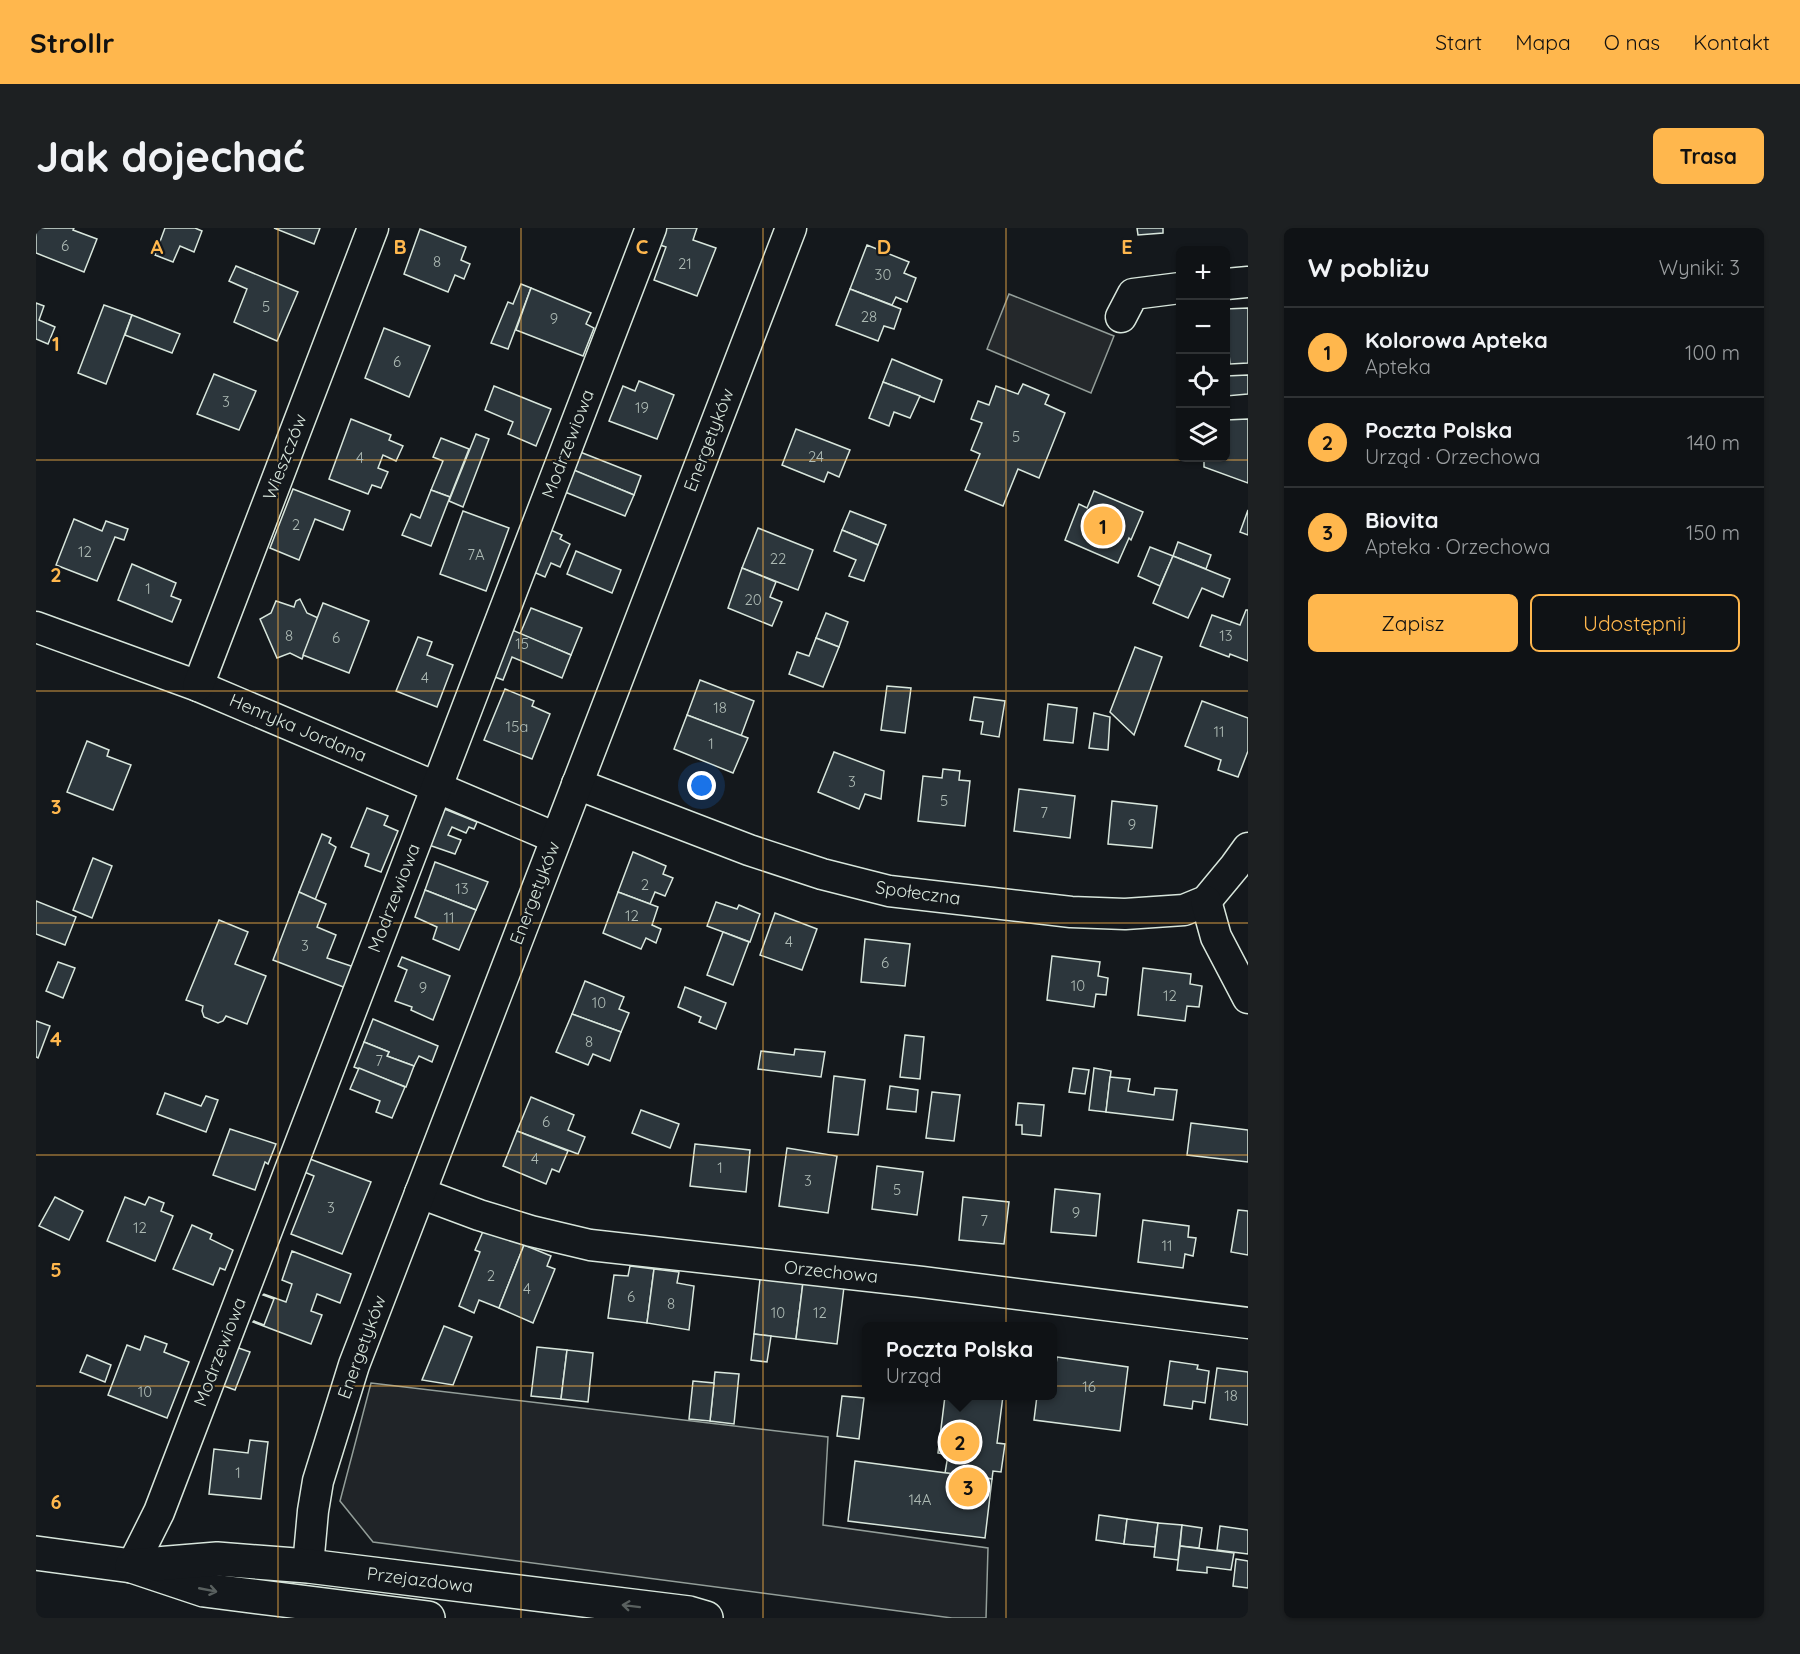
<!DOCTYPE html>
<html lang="pl">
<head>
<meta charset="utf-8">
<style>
  :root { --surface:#0f1215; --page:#1d2022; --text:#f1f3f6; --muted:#9b9ea0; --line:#2f3234; --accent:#ffb74d }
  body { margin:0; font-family:Quicksand,sans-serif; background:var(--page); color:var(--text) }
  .controls { position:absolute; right:18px; top:18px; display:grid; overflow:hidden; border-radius:9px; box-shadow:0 2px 4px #0004 }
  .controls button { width:54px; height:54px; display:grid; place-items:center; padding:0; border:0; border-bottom:2px solid var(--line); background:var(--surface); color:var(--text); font:30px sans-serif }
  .you { position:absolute; left:666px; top:558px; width:21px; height:21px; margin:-15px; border:4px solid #fff; border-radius:50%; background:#1a73e8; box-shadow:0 0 0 9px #1a73e833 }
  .badge { display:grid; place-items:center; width:39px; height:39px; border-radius:50%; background:var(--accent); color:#111; font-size:20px; font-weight:700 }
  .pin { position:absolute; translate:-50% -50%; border:3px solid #fff; box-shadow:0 2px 6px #0006 }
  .popup { position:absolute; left:826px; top:1094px; width:195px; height:78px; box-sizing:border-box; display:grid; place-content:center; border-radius:9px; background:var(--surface); filter:drop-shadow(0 2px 4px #0005); font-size:20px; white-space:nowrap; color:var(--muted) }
  .popup b { font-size:22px; color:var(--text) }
  .popup::after { content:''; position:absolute; left:50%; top:100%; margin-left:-12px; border:12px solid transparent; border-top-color:var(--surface) }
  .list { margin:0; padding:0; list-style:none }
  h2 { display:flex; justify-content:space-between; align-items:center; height:78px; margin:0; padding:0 24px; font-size:26px }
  h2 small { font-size:20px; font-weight:400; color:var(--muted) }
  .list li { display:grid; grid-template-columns:39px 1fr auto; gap:18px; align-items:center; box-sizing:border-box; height:90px; padding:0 24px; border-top:2px solid var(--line) }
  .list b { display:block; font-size:22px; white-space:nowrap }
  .list p { margin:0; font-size:20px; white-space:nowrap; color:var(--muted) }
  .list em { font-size:20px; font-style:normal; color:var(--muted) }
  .actions { display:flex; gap:12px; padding:18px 24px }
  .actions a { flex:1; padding:14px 0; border:2px solid var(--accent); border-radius:9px; text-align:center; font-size:21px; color:var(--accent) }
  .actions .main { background:var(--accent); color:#111 }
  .icon { flex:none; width:33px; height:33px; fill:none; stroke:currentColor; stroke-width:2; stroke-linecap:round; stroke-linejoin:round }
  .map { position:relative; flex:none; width:1212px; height:1390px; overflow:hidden; border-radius:9px }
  header { display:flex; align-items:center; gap:36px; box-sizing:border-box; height:84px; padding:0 30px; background:var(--accent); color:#111 }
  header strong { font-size:28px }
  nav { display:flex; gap:33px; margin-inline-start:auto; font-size:21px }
  .intro { display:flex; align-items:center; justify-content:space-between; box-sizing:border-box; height:144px; padding:0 36px }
  h1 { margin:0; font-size:42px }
  .button { padding:15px 27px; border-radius:9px; background:var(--accent); color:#111; font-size:21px; font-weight:700 }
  main { display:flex; gap:36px; padding:0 36px }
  aside { flex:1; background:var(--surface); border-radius:9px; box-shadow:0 2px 4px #0004 }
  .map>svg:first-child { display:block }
</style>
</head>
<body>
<header>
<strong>Strollr</strong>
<nav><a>Start</a><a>Mapa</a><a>O nas</a><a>Kontakt</a></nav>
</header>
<div class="intro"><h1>Jak dojechać</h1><a class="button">Trasa</a></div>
<main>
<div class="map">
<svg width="1212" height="1390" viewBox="0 0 1212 1390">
  <rect width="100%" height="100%" fill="#14181c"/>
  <!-- green -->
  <polygon fill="#202428" stroke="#939e99" stroke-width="1.5" points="335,1155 792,1209 787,1297 952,1320 950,1390 916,1390 337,1314 304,1273"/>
  <!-- parking -->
  <polygon fill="#24282b" stroke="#939e99" stroke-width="1.5" points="973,66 1078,108 1055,165 951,121"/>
  <!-- building -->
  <g fill="#2c363c" stroke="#d8e6dc" stroke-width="1.5">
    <polygon points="0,0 38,0 37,2 61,11 48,44 0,25"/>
    <polygon points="129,0 159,0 166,3 158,24 144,18 137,34 119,27"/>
    <polygon points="238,0 284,0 278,16"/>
    <polygon points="627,0 661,0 657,12 680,20 661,68 618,52 630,19 621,16"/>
    <polygon points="1101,0 1127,0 1127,5 1102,7"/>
    <polygon points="384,1 430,19 425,32 434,36 428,51 419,47 412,64 368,46"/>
    <polygon points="831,17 873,34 868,45 880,50 871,74 860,69 856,77 814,61"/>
    <polygon points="200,38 262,64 241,113 198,94 211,61 193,53"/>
    <polygon points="485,56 495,60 472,121 455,115 472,74 477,76"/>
    <polygon points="495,60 555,85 550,96 558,100 547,128 480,102"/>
    <polygon points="814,61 865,81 858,101 848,98 842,113 800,97"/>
    <polygon points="0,75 8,78 3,92 19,99 12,116 0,111"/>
    <polygon points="68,77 96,87 70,156 42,145"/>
    <polygon points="1212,80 1212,135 1194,136 1191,107 1190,107 1190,81"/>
    <polygon points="96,87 144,106 136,125 89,107"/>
    <polygon points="348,100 394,118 373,169 329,150"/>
    <polygon points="856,131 906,152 898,174 847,154"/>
    <polygon points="178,146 220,163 203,202 161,186"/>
    <polygon points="1212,147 1212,166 1190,168 1190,148"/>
    <polygon points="603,153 638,167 621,211 573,193 587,158 599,163"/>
    <polygon points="847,154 884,168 874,190 858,184 853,198 833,190"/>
    <polygon points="987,156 1013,167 1009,176 1029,185 1003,250 982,241 967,278 929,262 944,226 935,222 946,195 935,191 942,173 953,177 960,158 982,166"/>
    <polygon points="458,158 515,181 500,218 472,206 477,194 449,182"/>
    <polygon points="315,191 355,207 353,212 367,218 360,233 347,227 342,240 352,244 345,260 336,257 332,266 293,251"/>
    <polygon points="1212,191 1212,255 1168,239 1168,230 1190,230 1190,192"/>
    <polygon points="760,201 814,222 803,249 792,244 788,254 746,237"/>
    <polygon points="440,206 453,211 427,279 413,273"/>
    <polygon points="405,210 433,221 414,269 395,262 407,233 397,229"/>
    <polygon points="539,222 605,248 598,267 532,240"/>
    <polygon points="533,240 598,267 589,288 524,262"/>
    <polygon points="257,261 314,283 307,302 279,291 263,332 234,320"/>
    <polygon points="395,262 414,269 395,318 366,307 375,286 384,290"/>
    <polygon points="1058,263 1107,284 1095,312 1093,310 1082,335 1029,312 1043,276 1051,280"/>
    <polygon points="1212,282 1212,307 1204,304"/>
    <polygon points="427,283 473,300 450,363 404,346"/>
    <polygon points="814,283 850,297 842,317 806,302"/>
    <polygon points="38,291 66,303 70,293 92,301 88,312 79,309 61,353 20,337"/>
    <polygon points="508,299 526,307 524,311 534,316 524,339 515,335 509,349 491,341"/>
    <polygon points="722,300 777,322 762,362 706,340"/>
    <polygon points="806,302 842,317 828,353 813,348 820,332 798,323"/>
    <polygon points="1142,314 1175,327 1170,341 1137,328"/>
    <polygon points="1114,319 1137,328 1124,358 1102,348"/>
    <polygon points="540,323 585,342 576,365 531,346"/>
    <polygon points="1137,328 1194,351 1187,369 1166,360 1152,390 1117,375"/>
    <polygon points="96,336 140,355 135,368 145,372 136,394 82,372"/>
    <polygon points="706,340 740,354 734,369 746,374 736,398 692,380"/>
    <polygon points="264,371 271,385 282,390 266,431 254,425 241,430 224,391 235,385 240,373 258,379 260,373"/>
    <polygon points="287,375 333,393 313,445 267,427"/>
    <polygon points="495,380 546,400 535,427 484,406"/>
    <polygon points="1210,382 1212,382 1212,433 1194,426 1193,429 1164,418 1176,387 1204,397"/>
    <polygon points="790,385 812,394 803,419 780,410"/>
    <polygon points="469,399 535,427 526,450 476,429 467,452 451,446"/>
    <polygon points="382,409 396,414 391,427 417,437 401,479 360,463"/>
    <polygon points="780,410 803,419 787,459 753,446 761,424 773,428"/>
    <polygon points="1099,419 1126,429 1098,507 1074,484"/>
    <polygon points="664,452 718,473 705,508 651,487"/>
    <polygon points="851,458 875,460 869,505 845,502"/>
    <polygon points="469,461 498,473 496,478 514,486 496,531 448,512"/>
    <polygon points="938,469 969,473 963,509 945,506 947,494 934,492"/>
    <polygon points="1166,473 1212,490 1212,523 1202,549 1182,542 1185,532 1149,518"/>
    <polygon points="1012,476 1041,480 1037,515 1008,512"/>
    <polygon points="1058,485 1074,489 1072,522 1053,520"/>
    <polygon points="651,487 712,510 697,545 638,521"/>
    <polygon points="51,513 73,522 71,528 95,537 77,582 31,564"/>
    <polygon points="798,524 848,543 845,571 829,566 823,581 782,564"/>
    <polygon points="907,541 924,543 923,552 934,553 929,598 882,593 887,548 906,550"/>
    <polygon points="983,561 1039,568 1034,610 978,603"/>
    <polygon points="1076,573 1121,578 1116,620 1072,616"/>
    <polygon points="401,578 441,594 438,601 433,599 430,605 416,599 412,607 425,612 419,626 387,615"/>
    <polygon points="331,580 352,588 348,597 362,603 345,644 329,638 333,626 315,619"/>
    <polygon points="286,606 295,610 293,615 300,619 279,672 263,664"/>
    <polygon points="597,624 630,638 627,646 637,650 629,668 619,664 614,676 582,664"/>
    <polygon points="57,630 76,638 56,690 37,682"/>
    <polygon points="399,634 452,654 440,682 389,662"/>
    <polygon points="389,662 440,682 423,722 397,711 401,699 379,689"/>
    <polygon points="263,664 290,676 281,699 300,707 291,730 318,739 310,760 237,732"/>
    <polygon points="582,664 622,679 616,697 625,701 620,715 610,710 605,721 567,705"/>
    <polygon points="0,673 40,689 29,717 0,706"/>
    <polygon points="680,674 701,681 703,677 724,686 714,714 671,698"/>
    <polygon points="739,685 781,701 766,742 724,727"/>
    <polygon points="183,692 212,704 199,736 230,748 211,796 190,788 187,793 182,795 168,789 166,783 167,778 150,772"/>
    <polygon points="687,704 713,714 697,757 671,747"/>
    <polygon points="829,711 874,716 869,758 825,754"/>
    <polygon points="1016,728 1064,734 1062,748 1072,750 1070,767 1060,766 1058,779 1011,772"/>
    <polygon points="366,729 414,748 397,792 375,782 376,779 359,773 371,742 362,738"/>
    <polygon points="22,734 39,740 27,770 10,763"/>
    <polygon points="1107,740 1155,746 1154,756 1166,758 1163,779 1151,778 1149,793 1102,787"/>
    <polygon points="549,753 588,769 583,781 593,785 585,804 536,786"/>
    <polygon points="649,759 690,775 680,801 663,794 665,789 642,779"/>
    <polygon points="536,786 585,804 574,833 557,826 552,837 520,824"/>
    <polygon points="337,791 402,818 396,834 383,828 378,838 351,828 353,824 328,814"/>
    <polygon points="0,793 14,798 2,830 0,829"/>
    <polygon points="869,807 888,809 884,851 864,849"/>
    <polygon points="328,814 353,824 351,828 378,838 370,859 318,839"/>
    <polygon points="759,821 789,824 785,849 722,841 725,823 758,827"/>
    <polygon points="323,840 369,859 356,890 340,884 344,873 314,861"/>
    <polygon points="1037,840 1053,842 1049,866 1033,864"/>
    <polygon points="1058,840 1075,843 1070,884 1053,882"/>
    <polygon points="798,848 829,852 822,907 792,904"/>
    <polygon points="1074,849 1094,851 1092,863 1118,867 1119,860 1141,862 1137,892 1070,884"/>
    <polygon points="854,858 882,862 880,884 851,881"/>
    <polygon points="896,864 924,867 918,913 890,910"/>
    <polygon points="129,865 165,878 170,868 182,872 170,904 121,886"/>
    <polygon points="495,869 538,887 532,902 549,909 542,926 481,903"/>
    <polygon points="982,875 1008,877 1005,908 986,906 986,897 980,897"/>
    <polygon points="605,882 643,896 634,920 596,905"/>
    <polygon points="1155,895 1212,902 1212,934 1151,927"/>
    <polygon points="194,901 240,916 232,936 229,934 219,962 177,947"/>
    <polygon points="481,903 532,923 523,944 516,941 510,956 467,938"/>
    <polygon points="659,916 714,922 710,964 654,958"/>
    <polygon points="751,920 801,928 792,985 743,978"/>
    <polygon points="266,928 335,954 306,1026 255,1006 278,948 261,941"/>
    <polygon points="841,938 887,944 881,987 836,981"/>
    <polygon points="1019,961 1064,966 1060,1008 1015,1004"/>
    <polygon points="19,969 47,983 33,1012 3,998"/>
    <polygon points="89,969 109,977 113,969 128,975 125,983 137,988 119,1033 71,1013"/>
    <polygon points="927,969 973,974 968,1016 923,1012"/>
    <polygon points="1202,982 1212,983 1212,1027 1195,1024"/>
    <polygon points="1107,992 1153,998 1152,1009 1160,1010 1157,1028 1149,1026 1147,1040 1102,1034"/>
    <polygon points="156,997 176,1006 174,1011 197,1022 189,1042 184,1040 177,1057 137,1041"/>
    <polygon points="448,1001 488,1017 463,1080 443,1072 438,1085 423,1078 444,1024 439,1022"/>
    <polygon points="488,1017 515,1028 511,1038 519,1041 497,1095 463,1080"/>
    <polygon points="256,1023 315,1046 304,1075 281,1066 275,1083 286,1087 275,1116 217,1094 218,1093 228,1097 238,1071 227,1067 228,1066 250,1074 256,1056 246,1052"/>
    <polygon points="594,1038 618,1041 611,1095 572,1090 578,1047 592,1048"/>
    <polygon points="618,1041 643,1044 641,1055 658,1058 653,1102 611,1095"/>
    <polygon points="724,1051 749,1054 750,1051 767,1054 760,1111 718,1106"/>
    <polygon points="767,1054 808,1059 801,1116 760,1111"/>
    <polygon points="408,1098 436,1109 417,1157 386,1152"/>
    <polygon points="718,1106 735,1108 731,1134 715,1132"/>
    <polygon points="109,1108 131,1116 128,1124 153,1134 131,1190 72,1167 91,1117 104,1122"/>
    <polygon points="194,1117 214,1124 199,1162 180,1155"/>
    <polygon points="501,1119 531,1122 525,1171 495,1168"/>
    <polygon points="531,1122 557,1125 552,1174 525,1171"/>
    <polygon points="51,1127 75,1137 69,1154 44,1144"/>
    <polygon points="1021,1129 1092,1139 1084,1203 998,1192 1001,1168 1017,1168 1017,1150 1018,1150"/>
    <polygon points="1134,1133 1162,1137 1161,1141 1173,1143 1169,1175 1157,1173 1156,1181 1128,1177"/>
    <polygon points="1181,1140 1212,1144 1212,1197 1174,1191"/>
    <polygon points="679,1144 703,1146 698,1196 674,1193"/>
    <polygon points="657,1153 678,1155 674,1193 653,1191"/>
    <polygon points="806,1168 828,1170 823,1211 801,1208"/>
    <polygon points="909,1168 967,1168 961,1215 969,1216 965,1244 957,1243 956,1251 909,1245 912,1227 902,1225"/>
    <polygon points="214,1212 232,1214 225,1271 173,1266 178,1221 212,1225"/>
    <polygon points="819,1233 956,1251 949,1310 812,1293"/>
    <polygon points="1063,1287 1091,1291 1088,1316 1060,1312"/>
    <polygon points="1091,1291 1122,1295 1119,1319 1088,1316"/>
    <polygon points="1122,1295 1146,1297 1142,1332 1118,1329"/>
    <polygon points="1146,1297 1166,1300 1163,1320 1144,1318"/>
    <polygon points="1184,1298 1212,1302 1212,1326 1181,1322"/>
    <polygon points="1144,1318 1198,1325 1195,1342 1171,1339 1171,1345 1141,1342"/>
    <polygon points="1200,1331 1212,1333 1212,1360 1197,1358"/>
  </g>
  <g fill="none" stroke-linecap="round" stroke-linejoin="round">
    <!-- minor casing -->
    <g stroke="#d8e6dc" stroke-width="33">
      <g id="minor">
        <polyline points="1190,56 1212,54"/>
        <polyline points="1085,89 1097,66 1144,60"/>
        <polyline points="0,399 162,458 520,610"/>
        <polyline points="162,458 337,0"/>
        <polyline points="541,556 713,622 786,646 853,663 1035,684 1089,686 1148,682 1170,673 1199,638 1212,620"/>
        <polyline points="1170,673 1180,709 1212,770"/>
        <polyline points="384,965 443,987 495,1003 554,1017 886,1054 1212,1095"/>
        <polyline points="96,1338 123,1284 615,0"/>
        <polyline points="272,1338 277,1283 282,1253 318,1137 755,0"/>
      </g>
    </g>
    <!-- primary casing -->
    <g stroke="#d8e6dc" stroke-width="36">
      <g id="primary">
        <polyline points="0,1325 96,1338 168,1362 392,1390"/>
        <polyline points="96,1338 181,1331 272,1338 653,1385 670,1390"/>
      </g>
    </g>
    <!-- minor -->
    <use href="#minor" stroke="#14181c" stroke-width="30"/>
    <!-- primary -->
    <use href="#primary" stroke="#14181c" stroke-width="33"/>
  </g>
  <!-- one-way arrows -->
  <defs><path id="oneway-shaft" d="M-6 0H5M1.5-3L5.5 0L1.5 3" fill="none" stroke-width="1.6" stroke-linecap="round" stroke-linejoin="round" transform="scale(1.5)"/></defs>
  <g stroke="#59605f">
    <use href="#oneway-shaft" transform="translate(172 1362) rotate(11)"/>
    <use href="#oneway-shaft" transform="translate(595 1378) rotate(-173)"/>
  </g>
  <!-- grid -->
  <path fill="none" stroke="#ffb74d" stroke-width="1.5" stroke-opacity="0.55" d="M242 0V1390M485 0V1390M727 0V1390M970 0V1390M0 232H1212M0 463H1212M0 695H1212M0 927H1212M0 1158H1212"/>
  <g text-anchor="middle" stroke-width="4.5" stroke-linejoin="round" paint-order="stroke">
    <!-- number labels -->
    <g font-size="15" fill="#adbab4">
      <text x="29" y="23">6</text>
      <text x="401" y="39">8</text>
      <text x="649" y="41">21</text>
      <text x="847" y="52">30</text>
      <text x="230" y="84">5</text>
      <text x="833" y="94">28</text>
      <text x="518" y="96">9</text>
      <text x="361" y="139">6</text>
      <text x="190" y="179">3</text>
      <text x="606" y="185">19</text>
      <text x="980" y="214">5</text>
      <text x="780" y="234">24</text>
      <text x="324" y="235">4</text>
      <text x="260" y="302">2</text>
      <text x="49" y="329">12</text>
      <text x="440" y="332">7A</text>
      <text x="742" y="336">22</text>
      <text x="112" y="366">1</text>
      <text x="717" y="377">20</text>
      <text x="253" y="413">8</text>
      <text x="1190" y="413">13</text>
      <text x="300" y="415">6</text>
      <text x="486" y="421">15</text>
      <text x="389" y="455">4</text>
      <text x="684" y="485">18</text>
      <text x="481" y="504">15a</text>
      <text x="1183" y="509">11</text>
      <text x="675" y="521">1</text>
      <text x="816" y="559">3</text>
      <text x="908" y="578">5</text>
      <text x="1008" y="590">7</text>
      <text x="1096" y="602">9</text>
      <text x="609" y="662">2</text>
      <text x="426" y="666">13</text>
      <text x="596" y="693">12</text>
      <text x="413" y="695">11</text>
      <text x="753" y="719">4</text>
      <text x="269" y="723">3</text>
      <text x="849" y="740">6</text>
      <text x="1042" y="763">10</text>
      <text x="387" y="765">9</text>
      <text x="1134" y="773">12</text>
      <text x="563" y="780">10</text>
      <text x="553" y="819">8</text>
      <text x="343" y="838">7</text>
      <text x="510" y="899">6</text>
      <text x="499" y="936">4</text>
      <text x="684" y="945">1</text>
      <text x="772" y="958">3</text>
      <text x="861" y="967">5</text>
      <text x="295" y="985">3</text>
      <text x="1040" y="990">9</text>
      <text x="948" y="998">7</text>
      <text x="104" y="1005">12</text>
      <text x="1131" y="1023">11</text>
      <text x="455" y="1053">2</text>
      <text x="491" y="1066">4</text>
      <text x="595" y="1074">6</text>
      <text x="635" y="1081">8</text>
      <text x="742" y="1090">10</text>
      <text x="784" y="1090">12</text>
      <text x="1053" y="1164">16</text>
      <text x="109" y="1169">10</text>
      <text x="1195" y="1173">18</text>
      <text x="202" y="1250">1</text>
      <text x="884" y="1277">14A</text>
    </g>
    <!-- street labels -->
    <g font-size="18" fill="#d8e6dc" stroke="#14181c">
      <text transform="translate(673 212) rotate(-69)" y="6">Energetyków</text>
      <text transform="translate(532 216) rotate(-69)" y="6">Modrzewiowa</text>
      <text transform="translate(249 229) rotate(-69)" y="6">Wieszczów</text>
      <text transform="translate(262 500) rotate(23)" y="6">Henryka Jordana</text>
      <text transform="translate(499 665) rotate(-69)" y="6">Energetyków</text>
      <text transform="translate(882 665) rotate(8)" y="6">Społeczna</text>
      <text transform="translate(358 670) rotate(-69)" y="6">Modrzewiowa</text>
      <text transform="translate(795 1044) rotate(6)" y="6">Orzechowa</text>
      <text transform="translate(326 1119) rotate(-70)" y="6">Energetyków</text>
      <text transform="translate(184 1124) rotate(-69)" y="6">Modrzewiowa</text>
      <text transform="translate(384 1352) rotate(7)" y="6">Przejazdowa</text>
    </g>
  </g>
  <g font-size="20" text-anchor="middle" font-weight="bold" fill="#ffb74d" stroke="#14181c" stroke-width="4.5" stroke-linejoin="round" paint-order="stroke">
    <text x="121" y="26">A</text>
    <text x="364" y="26">B</text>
    <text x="606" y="26">C</text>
    <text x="848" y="26">D</text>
    <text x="1091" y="26">E</text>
    <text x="20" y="123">1</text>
    <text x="20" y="354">2</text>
    <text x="20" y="586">3</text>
    <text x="20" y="818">4</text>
    <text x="20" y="1049">5</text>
    <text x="20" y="1281">6</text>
  </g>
</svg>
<div class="controls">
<button>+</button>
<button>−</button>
<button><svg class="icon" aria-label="locate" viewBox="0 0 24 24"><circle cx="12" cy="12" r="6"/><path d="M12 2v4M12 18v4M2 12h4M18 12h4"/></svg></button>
<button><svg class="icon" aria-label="layers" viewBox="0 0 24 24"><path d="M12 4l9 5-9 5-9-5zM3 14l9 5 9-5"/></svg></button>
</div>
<div class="you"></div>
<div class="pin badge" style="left:1067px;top:298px">1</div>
<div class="pin badge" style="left:924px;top:1214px">2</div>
<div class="popup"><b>Poczta Polska</b>Urząd</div>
<div class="pin badge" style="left:932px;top:1259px">3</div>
</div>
<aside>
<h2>W pobliżu<small>Wyniki: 3</small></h2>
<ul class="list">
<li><span class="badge">1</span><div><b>Kolorowa Apteka</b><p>Apteka</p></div><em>100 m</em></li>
<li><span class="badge">2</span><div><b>Poczta Polska</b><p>Urząd · Orzechowa</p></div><em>140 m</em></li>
<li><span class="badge">3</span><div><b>Biovita</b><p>Apteka · Orzechowa</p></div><em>150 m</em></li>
</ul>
<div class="actions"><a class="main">Zapisz</a><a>Udostępnij</a></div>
</aside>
</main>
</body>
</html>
